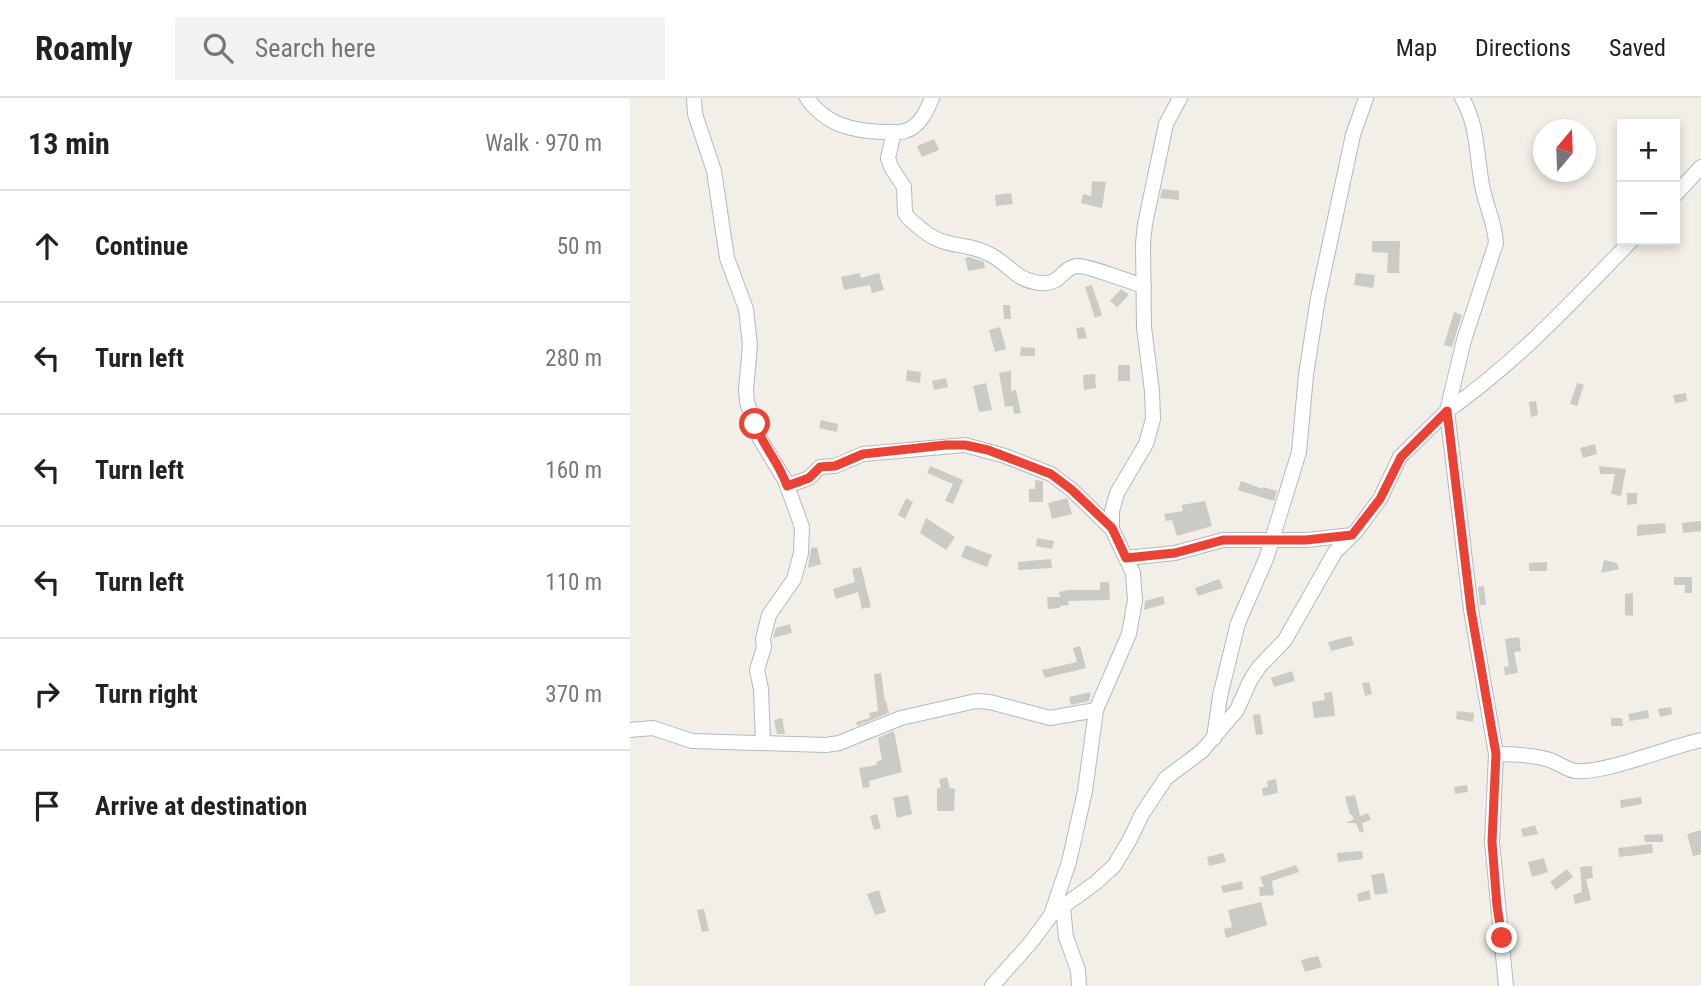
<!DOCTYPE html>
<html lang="en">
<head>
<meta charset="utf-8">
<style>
  :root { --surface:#fff; --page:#f2f2f2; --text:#222; --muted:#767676; --line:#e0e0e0 }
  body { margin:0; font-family:"Roboto Condensed",sans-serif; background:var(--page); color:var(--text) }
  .controls { position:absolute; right:21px; top:21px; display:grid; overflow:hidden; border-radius:0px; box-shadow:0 4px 10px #0003 }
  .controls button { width:63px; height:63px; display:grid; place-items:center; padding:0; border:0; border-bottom:2px solid var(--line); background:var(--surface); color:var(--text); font:35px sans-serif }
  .compass { position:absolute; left:903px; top:21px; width:63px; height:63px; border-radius:50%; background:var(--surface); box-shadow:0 4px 10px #0003; rotate:19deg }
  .stop { position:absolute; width:21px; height:21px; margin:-16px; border:5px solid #ea4335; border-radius:50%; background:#fff }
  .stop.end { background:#ea4335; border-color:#fff; box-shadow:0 2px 7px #0008 }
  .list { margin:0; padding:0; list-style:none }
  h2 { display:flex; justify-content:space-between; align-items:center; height:91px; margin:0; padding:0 28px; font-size:30px }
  h2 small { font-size:23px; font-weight:400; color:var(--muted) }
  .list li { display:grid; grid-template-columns:46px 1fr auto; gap:21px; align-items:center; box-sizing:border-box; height:112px; padding:0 28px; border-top:2px solid var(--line) }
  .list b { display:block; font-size:26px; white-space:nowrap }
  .list em { font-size:23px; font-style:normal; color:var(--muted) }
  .icon { flex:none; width:38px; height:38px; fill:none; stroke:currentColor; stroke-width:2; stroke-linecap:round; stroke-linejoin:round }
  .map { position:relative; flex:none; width:1071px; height:888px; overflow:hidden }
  header { display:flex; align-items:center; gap:42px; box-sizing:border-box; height:98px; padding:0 35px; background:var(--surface); border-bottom:2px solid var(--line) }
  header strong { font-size:33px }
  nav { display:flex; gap:38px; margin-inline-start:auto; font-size:24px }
  .search { width:490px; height:63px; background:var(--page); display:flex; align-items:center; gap:18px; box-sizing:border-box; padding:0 24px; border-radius:0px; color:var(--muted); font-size:26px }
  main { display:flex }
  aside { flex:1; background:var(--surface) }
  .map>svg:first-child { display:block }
</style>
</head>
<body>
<header>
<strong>Roamly</strong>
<div class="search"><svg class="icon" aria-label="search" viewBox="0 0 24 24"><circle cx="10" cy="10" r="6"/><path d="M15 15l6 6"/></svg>Search here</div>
<nav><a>Map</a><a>Directions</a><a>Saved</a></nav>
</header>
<main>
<aside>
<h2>13 min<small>Walk · 970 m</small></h2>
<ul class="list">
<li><svg class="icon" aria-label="ahead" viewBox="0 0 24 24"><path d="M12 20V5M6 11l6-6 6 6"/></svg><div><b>Continue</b></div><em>50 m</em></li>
<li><svg class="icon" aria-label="left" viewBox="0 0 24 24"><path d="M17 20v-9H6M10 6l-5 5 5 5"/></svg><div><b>Turn left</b></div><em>280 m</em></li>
<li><svg class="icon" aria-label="left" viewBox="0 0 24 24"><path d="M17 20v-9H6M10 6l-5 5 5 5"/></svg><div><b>Turn left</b></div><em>160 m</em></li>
<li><svg class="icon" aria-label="left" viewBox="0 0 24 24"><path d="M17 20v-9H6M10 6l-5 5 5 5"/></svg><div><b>Turn left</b></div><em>110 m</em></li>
<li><svg class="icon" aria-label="right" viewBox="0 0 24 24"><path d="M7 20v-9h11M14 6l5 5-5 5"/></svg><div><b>Turn right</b></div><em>370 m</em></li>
<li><svg class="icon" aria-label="arrive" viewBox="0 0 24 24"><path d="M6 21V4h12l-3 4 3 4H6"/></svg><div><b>Arrive at destination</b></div></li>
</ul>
</aside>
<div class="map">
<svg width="1071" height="888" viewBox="0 0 1071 888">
  <rect width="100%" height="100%" fill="#f1efe8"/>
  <!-- building -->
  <g fill="#cccac5">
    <polygon points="304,41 309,52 292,59 287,48"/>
    <polygon points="462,83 476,84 472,110 451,105 453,96 461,98"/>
    <polygon points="532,91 549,93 549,102 530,100"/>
    <polygon points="381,95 383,106 366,108 365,97"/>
    <polygon points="742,143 770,143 769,175 757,175 758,155 742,154"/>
    <polygon points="339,159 354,164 355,170 338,173 335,160"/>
    <polygon points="230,175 231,180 249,175 254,192 242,195 240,187 214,192 211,179"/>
    <polygon points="726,175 745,177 743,190 724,187"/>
    <polygon points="462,187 472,217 465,220 455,189"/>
    <polygon points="491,191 499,197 487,209 480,203"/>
    <polygon points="373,207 380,207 381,221 374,221"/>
    <polygon points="824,214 832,217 822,249 814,247"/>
    <polygon points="370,229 376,251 365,254 359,232"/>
    <polygon points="454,229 457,240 448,241 446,230"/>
    <polygon points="391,249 405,250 405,258 390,258"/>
    <rect x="488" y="267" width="12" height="16"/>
    <polygon points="277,272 291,274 290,285 276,283"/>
    <polygon points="381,273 381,293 386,292 391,315 384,316 383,308 375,309 369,275"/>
    <polygon points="465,276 466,290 454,292 453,277"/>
    <polygon points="316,280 318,289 304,292 302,283"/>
    <polygon points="356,285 362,312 349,314 343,288"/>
    <polygon points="947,285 954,287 947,308 940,306"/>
    <polygon points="1056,295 1057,303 1045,305 1043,297"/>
    <polygon points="906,303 908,317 901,319 899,304"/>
    <polygon points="191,322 208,326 207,334 189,330"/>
    <polygon points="965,346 967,356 953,360 950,350"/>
    <polygon points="300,368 333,382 323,406 315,403 323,386 297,375"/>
    <polygon points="969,368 996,371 991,398 981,396 985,376 970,376"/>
    <polygon points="405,382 413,383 413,404 399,404 399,391 405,391"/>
    <polygon points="611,383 633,391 633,389 647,393 644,403 608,392"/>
    <polygon points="997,395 1007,395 1007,406 997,407"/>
    <polygon points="276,400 283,404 275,421 268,417"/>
    <polygon points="437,400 442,416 422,421 418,405"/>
    <polygon points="575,403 582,428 547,438 542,422 536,423 534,416 553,413 552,407"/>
    <polygon points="296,420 325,439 316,452 290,435"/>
    <polygon points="1071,423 1071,433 1053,435 1052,425"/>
    <polygon points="1035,425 1036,435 1007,438 1007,427"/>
    <polygon points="407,440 424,443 422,451 406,448"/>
    <polygon points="336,447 362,457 357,469 331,459"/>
    <polygon points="187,449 191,466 178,470 181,450"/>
    <polygon points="421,461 422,470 388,472 388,464"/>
    <polygon points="974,462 987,465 989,471 971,475"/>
    <polygon points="917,464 917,473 899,473 899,465"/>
    <polygon points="231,469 241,509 232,511 228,494 206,501 203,491 225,484 222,471"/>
    <polygon points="1044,479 1062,479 1062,495 1055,495 1055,487 1044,487"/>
    <polygon points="589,481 593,490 568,498 565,490"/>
    <polygon points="470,484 479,484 480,502 438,503 439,507 430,508 430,510 418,511 417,499 430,499 429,494 439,492 470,492"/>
    <polygon points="854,488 856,507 850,507 848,489"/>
    <polygon points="1003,495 1003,518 995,517 995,496"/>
    <polygon points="533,498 535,506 514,512 515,503"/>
    <polygon points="160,526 162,535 143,540 146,530"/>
    <polygon points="721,538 724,547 701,553 698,544"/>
    <polygon points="889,539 891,553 884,554 888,575 875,577 874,569 879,568 875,541"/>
    <polygon points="450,548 456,570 415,580 412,572 447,564 443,550"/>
    <polygon points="662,573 665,583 644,589 641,580"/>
    <polygon points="251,575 255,604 256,603 259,615 227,628 226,624 240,620 239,615 248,613 244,576"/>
    <polygon points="739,584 742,596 735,598 732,585"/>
    <polygon points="461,594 459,603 441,607 439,599"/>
    <polygon points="702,594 705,618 684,620 682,604 695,602 694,595"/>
    <polygon points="1041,609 1042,616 1030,619 1028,611"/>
    <polygon points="1018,612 1019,620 1000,623 998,616"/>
    <polygon points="827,613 844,615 843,624 826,621"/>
    <polygon points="630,616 633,636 626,637 623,617"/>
    <polygon points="152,620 155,636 147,636 144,622"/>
    <polygon points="981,620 992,620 993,628 981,628"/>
    <polygon points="264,633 272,674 239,683 240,689 233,690 229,670 247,667 246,664 252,662 248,640"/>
    <polygon points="317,679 320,690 325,691 324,713 307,713 307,690 311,690 309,681"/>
    <polygon points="646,681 648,695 633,698 632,690 638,689 637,683"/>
    <polygon points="837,687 838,694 825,696 824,689"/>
    <polygon points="278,697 282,716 267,720 263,700"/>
    <polygon points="725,697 730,718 738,715 741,722 732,725 734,733 730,735 726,725 716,725 724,721 722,717 720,717 715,699"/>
    <polygon points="1011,699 1012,706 991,710 990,702"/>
    <polygon points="247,716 251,730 244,732 240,718"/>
    <polygon points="905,727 908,736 893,739 891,731"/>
    <polygon points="1071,732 1071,756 1063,758 1057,736"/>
    <polygon points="1033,736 1033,744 1015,744 1014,737"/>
    <polygon points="1022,746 1023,755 989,759 988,750"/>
    <polygon points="732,753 733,761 708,764 707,755"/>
    <polygon points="593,755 596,764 579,768 577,759"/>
    <polygon points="914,760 918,774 902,779 898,764"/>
    <polygon points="666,767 669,774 642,783 644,797 630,798 629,789 634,789 630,779"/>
    <polygon points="962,768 963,780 956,781 961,802 945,806 943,797 952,794 950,769"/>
    <polygon points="937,771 943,779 926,792 920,784"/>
    <polygon points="754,775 758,795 745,797 741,777"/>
    <polygon points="612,783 613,791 593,795 591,788"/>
    <polygon points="249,792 256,814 245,817 237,796"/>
    <polygon points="739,792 741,801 729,804 727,796"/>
    <polygon points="631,804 637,827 596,840 594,831 602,829 598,812"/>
    <polygon points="74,811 79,833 72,834 67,812"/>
    <polygon points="688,858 692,869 675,874 671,862"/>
  </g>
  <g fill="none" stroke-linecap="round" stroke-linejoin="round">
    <!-- minor casing -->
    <g stroke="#b5b8bc" stroke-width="16">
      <g id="minor">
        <polyline points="64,0 65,16 84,73 97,160 116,211 120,247 116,292 117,304 130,341 155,382 172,429 171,455 164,481 139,517 133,541 134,549 127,572 131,591 133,645"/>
        <path d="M177 0C196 27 222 33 254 34 260 34 269 35 275 33 290 29 297 12 302 0"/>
        <path d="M264 34 258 60 261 69 274 89 275 115C278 121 284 125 290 130 315 152 334 143 359 156 380 166 384 182 410 185 432 187 431 170 447 168 457 167 500 184 514 188"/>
        <polyline points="1045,97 1071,69"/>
        <polyline points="157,388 179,380 190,369 205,368 233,356 335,347 375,358 421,376 442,392 482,431"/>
        <polyline points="496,460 545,455 593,442 676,442 722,437"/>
        <polyline points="0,632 23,630 62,643 196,647 209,645 271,620 346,603 360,604 420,620 466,612"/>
        <polyline points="584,640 590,598 608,525 636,461 669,354 676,277 688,200 723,37 736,0"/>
        <path d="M866 656C884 656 903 657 920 662 928 665 936 671 945 673 975 676 1038 649 1071 642"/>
        <polyline points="433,810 436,839 448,872 449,888"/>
        <path d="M421 817 464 786 484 768 499 743 512 716 536 680 572 653 607 612 620 583 629 569 655 542 705 454 727 432 750 401 770 359 817 313 834 242 866 145C865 126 857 110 853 92 846 60 849 29 832 0"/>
        <polyline points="362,888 402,843 421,817 439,764 455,693 466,612 499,536 505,502 503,475 482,431 482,413 487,395 516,346 523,321 522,293 514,229 513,146 515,126 536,26 550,0"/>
        <path d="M876 888 862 744 866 656 841 512 817 313C887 264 943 203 1002 142"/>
      </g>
    </g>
    <!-- minor -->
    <use href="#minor" stroke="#fff" stroke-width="14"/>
  </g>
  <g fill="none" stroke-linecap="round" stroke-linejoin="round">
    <!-- route -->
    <path stroke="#ea4335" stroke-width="9" d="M125 326C133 348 150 366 157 388L179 380 190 369 205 368 233 356 316 347H335L358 352 421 376 442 392 482 430 496 460 545 455 593 442H676L722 437 750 401 771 359 817 313 841 512 866 656 862 744 867 808 872 840"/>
  </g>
</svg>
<div class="controls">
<button>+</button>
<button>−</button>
</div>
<svg class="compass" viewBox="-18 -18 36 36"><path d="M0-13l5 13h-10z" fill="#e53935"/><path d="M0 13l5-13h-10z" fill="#767676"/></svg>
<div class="stop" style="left:125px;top:326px"></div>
<div class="stop end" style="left:872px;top:840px"></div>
</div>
</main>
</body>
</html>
